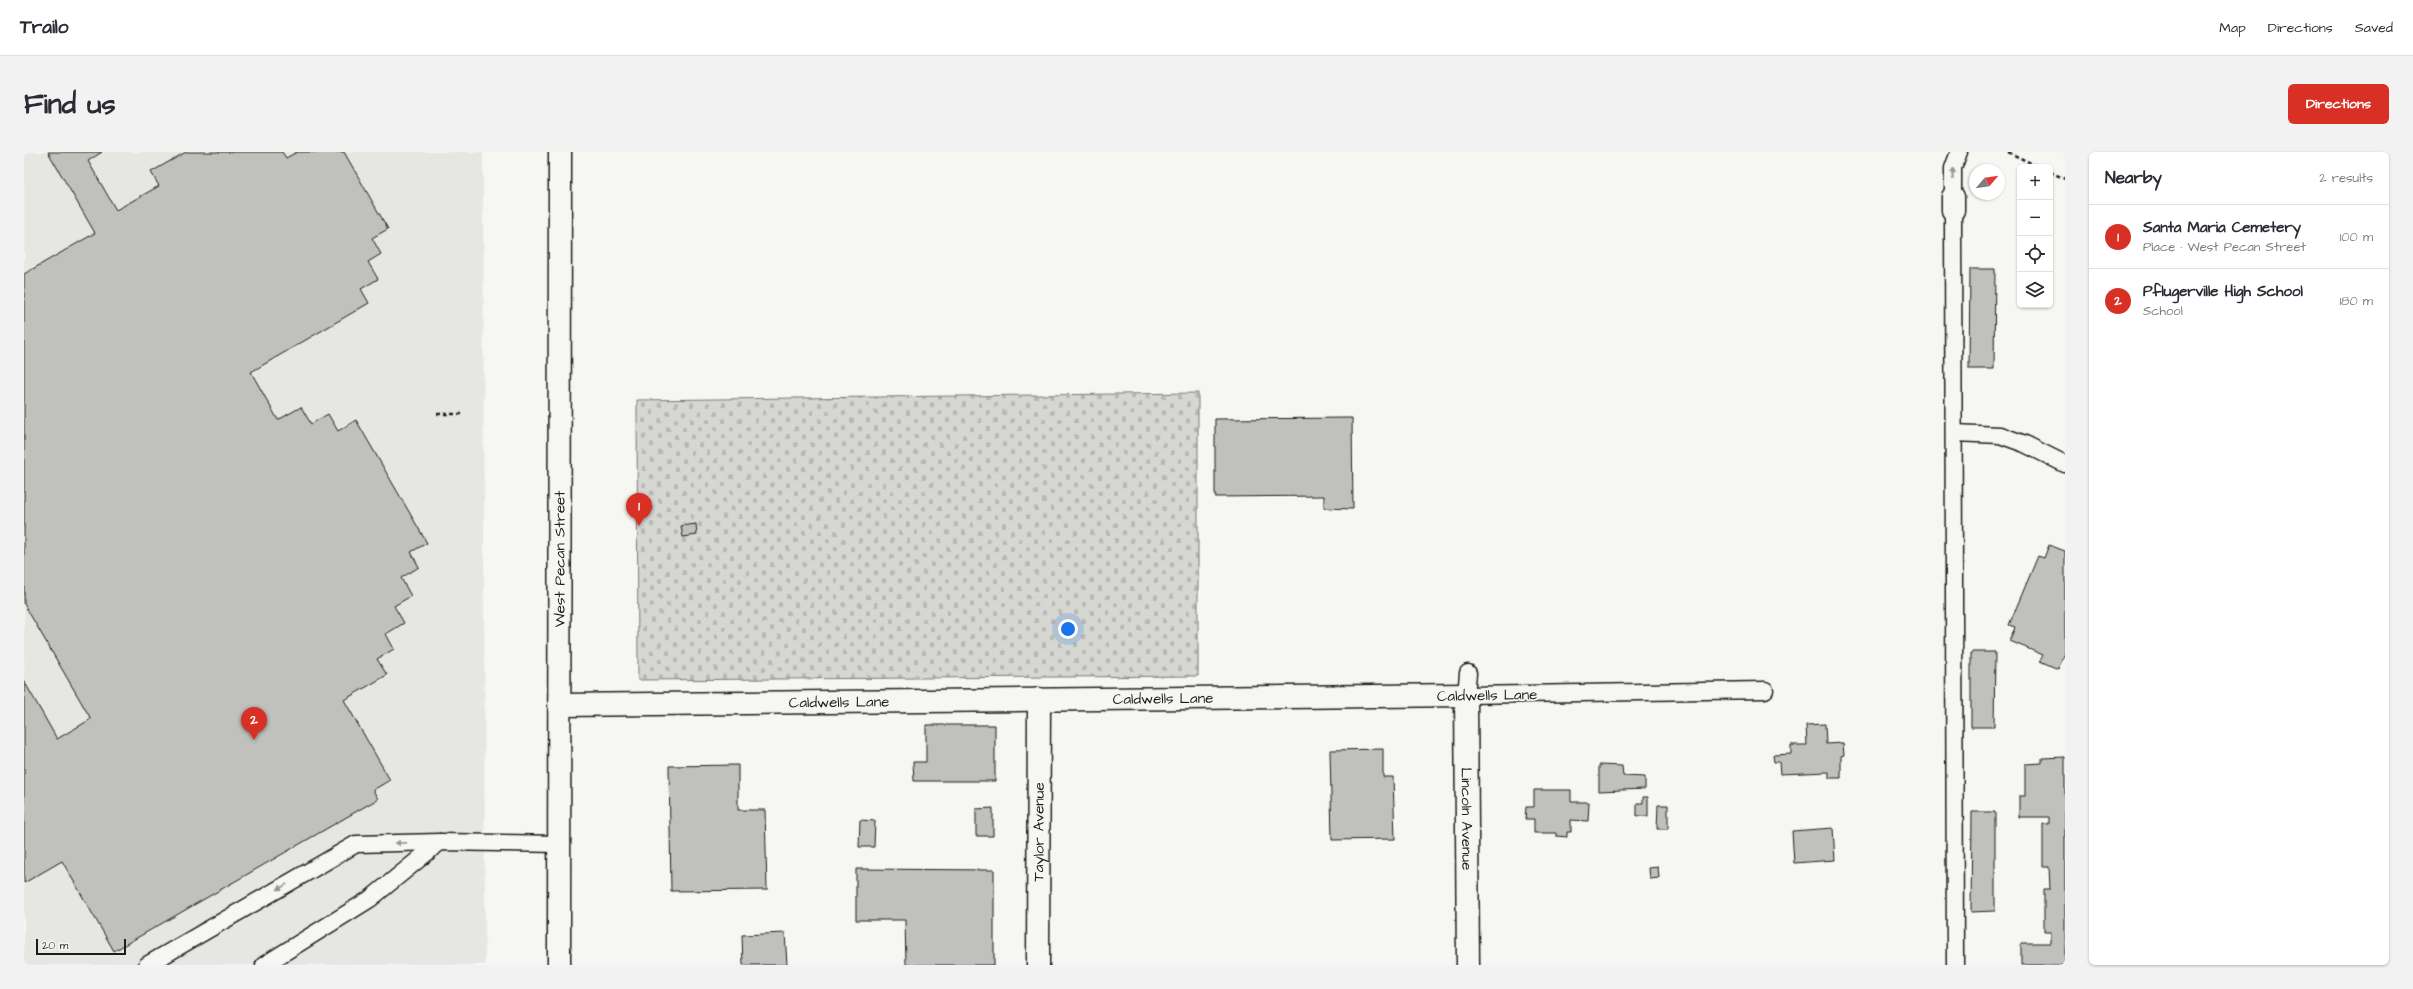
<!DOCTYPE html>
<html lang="en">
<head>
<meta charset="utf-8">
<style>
  :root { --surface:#fff; --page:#f2f2f3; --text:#2b2b33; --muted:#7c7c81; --line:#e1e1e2; --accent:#d93025 }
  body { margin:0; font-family:"Architects Daughter",sans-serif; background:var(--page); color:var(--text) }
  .controls { position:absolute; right:12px; top:12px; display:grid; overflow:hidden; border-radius:6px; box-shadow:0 1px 3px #0004 }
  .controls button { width:36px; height:36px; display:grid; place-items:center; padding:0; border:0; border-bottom:1px solid var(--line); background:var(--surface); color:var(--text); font:20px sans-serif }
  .compass { position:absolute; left:1945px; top:12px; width:36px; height:36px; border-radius:50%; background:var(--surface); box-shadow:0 1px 3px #0004; rotate:61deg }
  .scale { position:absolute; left:12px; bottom:10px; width:90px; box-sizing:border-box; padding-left:4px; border:2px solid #1c1c1c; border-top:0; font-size:11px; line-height:14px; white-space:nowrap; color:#1c1c1c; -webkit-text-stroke:3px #f6f6f2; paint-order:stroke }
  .you { position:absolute; left:1044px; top:477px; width:14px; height:14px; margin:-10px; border:3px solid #fff; border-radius:50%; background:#1a73e8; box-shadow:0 0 0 6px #1a73e833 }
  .badge { display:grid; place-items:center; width:26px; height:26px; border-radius:50%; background:var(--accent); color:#fff; font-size:13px; font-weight:700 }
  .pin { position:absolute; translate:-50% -33px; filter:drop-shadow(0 1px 2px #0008) }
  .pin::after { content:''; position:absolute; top:21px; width:14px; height:12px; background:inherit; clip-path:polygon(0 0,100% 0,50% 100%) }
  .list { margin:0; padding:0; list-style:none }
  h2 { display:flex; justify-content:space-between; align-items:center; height:52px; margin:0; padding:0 16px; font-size:17px }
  h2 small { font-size:13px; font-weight:400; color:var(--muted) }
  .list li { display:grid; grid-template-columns:26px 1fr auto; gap:12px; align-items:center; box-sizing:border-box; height:64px; padding:0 16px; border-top:1px solid var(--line) }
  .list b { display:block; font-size:15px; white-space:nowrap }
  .list p { margin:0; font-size:13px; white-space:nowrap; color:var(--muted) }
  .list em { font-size:13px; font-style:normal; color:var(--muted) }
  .icon { flex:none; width:22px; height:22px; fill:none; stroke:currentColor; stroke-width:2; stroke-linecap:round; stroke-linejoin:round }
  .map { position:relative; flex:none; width:2041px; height:813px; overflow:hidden; border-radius:6px }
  header { display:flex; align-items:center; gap:24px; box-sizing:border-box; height:56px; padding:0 20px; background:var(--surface); border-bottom:1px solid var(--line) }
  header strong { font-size:19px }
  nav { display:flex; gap:22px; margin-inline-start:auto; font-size:14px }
  .intro { display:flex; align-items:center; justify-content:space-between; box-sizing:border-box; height:96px; padding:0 24px }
  h1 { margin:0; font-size:28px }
  .button { padding:10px 18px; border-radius:6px; background:var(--accent); color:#fff; font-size:14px; font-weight:700 }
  main { display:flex; gap:24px; padding:0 24px }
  aside { flex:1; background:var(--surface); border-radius:6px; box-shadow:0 1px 3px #0004 }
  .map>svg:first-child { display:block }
</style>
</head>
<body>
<header>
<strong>Trailo</strong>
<nav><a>Map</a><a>Directions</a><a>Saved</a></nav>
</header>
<div class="intro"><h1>Find us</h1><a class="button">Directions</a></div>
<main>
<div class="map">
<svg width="2041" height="813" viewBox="0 0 2041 813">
  <defs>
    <pattern id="cemetery-stones" width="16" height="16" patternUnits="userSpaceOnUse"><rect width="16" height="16" fill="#d6d6d2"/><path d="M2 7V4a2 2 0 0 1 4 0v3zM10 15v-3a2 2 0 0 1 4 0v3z" fill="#b7b7b4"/></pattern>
  </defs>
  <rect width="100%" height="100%" fill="#f6f6f2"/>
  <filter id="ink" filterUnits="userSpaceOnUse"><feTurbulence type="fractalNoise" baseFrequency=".025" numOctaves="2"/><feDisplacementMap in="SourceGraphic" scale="8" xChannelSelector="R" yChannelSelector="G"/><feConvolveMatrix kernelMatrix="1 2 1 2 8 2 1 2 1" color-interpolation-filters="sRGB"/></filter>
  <g filter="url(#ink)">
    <!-- built -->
    <polygon fill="#e6e6e2" points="0,0 459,0 461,813 0,813"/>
    <!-- cemetery -->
    <polygon fill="url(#cemetery-stones)" stroke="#797977" points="1174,241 1174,524 614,528 613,248"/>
    <!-- building -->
    <g fill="#c0c0bd" stroke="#1c1c1c">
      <polygon points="24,0 78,0 64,9 92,58 135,34 127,20 162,0 258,0 262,6 273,0 320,0 364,77 348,86 357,102 344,110 354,127 337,137 345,151 227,220 254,268 277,255 287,272 304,262 314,279 332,268 403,391 387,400 395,415 377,426 387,444 370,454 380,471 362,482 370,497 353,507 363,523 320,548 366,628 349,638 354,647 90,799 38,709 0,731 0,529 33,587 67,567 0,452 0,122 71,81"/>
      <polygon points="1946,117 1971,117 1970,217 1945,217"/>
      <polygon points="1328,266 1329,357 1300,356 1300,344 1191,345 1191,267"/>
      <polygon points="672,372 673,383 659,385 657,374"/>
      <polygon points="2025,393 2041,399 2041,501 2034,517 2016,509 2019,503 1986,489 1991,475 1985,473 2014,404 2020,406"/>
      <polygon points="1947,500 1971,500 1970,575 1947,575"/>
      <polygon points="1801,572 1802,592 1819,591 1820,603 1817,604 1817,626 1805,626 1805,620 1756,622 1755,610 1750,610 1749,603 1767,602 1767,593 1783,593 1782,573"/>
      <polygon points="902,573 971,573 971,629 890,629 889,610 902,610"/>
      <polygon points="1359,597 1359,625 1369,625 1371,687 1308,688 1306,598"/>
      <polygon points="2041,605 2041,813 1997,813 1997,791 2027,791 2027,780 2020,780 2020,737 2026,737 2025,715 2019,715 2019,672 2025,672 2025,665 1995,665 1995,644 2001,644 2001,612 2018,611 2018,606"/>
      <polygon points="714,613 714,658 741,658 743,738 647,739 645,614"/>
      <polygon points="1575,613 1598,614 1599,624 1621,625 1621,637 1575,639"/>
      <polygon points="1510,638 1547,638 1547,650 1565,650 1564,669 1547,668 1547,680 1543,680 1543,685 1532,684 1532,681 1510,681 1510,667 1501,667 1502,655 1510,655"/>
      <polygon points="1619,645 1624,645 1624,664 1613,664 1613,651 1619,651"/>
      <polygon points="1634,653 1644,653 1644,677 1633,677"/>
      <polygon points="969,656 969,684 952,684 952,657"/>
      <polygon points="1948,660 1971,660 1971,759 1947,760"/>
      <polygon points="836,668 851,669 850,695 835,695"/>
      <polygon points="1809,676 1811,708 1770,711 1768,679"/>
      <polygon points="1634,715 1635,726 1626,727 1625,716"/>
      <polygon points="832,717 970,718 970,813 882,813 881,768 832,768"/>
      <polygon points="761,781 763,813 719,813 718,783"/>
    </g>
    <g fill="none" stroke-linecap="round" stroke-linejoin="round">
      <!-- lane casing -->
      <g stroke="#1c1c1c" stroke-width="19">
        <g id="lane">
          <polyline points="1929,45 1929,16 1935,0"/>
          <polyline points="1929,58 1931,813"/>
          <polyline points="1930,281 1976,283 2001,292 2041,312"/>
          <polyline points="1444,521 1442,543 1741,538"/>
          <polyline points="123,813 332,692 416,690"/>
          <polyline points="240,813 346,747 416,690 536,692"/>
        </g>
      </g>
      <!-- street casing -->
      <g stroke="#1c1c1c" stroke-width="25">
        <g id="street">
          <polyline points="1929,45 1929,58"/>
          <path id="s1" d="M537 553 1442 543 1444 813"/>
          <path id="s2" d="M1014 813 1015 547"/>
        </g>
      </g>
      <!-- secondary casing -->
      <g stroke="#1c1c1c" stroke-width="25">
        <g id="secondary">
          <path id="s3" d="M535 813 536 0"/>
        </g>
      </g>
      <!-- path -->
      <g stroke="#1c1c1c" stroke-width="2.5" stroke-dasharray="4 3" stroke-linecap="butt">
        <polyline points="1984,0 2015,15"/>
        <polyline points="2026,20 2041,27"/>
        <polyline points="413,262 438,262"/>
      </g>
      <!-- lane -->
      <use href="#lane" stroke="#f6f6f2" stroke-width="16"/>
      <!-- street -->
      <use href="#street" stroke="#f6f6f2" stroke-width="22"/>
      <!-- secondary -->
      <use href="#secondary" stroke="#f6f6f2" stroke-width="22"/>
    </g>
    <!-- one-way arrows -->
    <defs><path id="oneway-solid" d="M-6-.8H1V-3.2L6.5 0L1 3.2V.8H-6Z"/></defs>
    <g fill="#949492">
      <use href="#oneway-solid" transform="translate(1929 22) rotate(-89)"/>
      <use href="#oneway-solid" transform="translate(377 691) rotate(179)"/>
      <use href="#oneway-solid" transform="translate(258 735) rotate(150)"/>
    </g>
  </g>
  <g text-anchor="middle" stroke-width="3.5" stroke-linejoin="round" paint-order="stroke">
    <!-- street labels -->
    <g font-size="15" fill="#1c1c1c" stroke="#f6f6f2">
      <text dy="5" stroke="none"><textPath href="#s3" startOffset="406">West Pecan Street</textPath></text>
      <text transform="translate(1463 543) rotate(-1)" y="5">Caldwells Lane</text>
      <text dy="5" stroke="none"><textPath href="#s1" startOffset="602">Caldwells Lane</textPath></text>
      <text dy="5" stroke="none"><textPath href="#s1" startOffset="278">Caldwells Lane</textPath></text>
      <text dy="5" stroke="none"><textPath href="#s1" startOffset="1029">Lincoln Avenue</textPath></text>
      <text dy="5" stroke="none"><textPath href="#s2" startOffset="133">Taylor Avenue</textPath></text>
    </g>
  </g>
</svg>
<div class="controls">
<button>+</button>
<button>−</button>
<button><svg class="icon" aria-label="locate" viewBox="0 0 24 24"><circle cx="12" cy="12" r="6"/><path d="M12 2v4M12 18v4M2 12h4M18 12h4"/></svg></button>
<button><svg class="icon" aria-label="layers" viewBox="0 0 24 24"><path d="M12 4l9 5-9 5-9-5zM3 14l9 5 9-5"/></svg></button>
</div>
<svg class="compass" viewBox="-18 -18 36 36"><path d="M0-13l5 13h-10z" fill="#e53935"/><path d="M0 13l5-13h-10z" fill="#7c7c81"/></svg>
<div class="scale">20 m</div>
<div class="you"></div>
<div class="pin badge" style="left:615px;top:374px">1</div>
<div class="pin badge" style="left:230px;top:588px">2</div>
</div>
<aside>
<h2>Nearby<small>2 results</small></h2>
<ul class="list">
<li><span class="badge">1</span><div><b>Santa Maria Cemetery</b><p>Place · West Pecan Street</p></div><em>100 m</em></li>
<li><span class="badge">2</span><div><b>Pflugerville High School</b><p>School</p></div><em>180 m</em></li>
</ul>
</aside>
</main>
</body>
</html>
